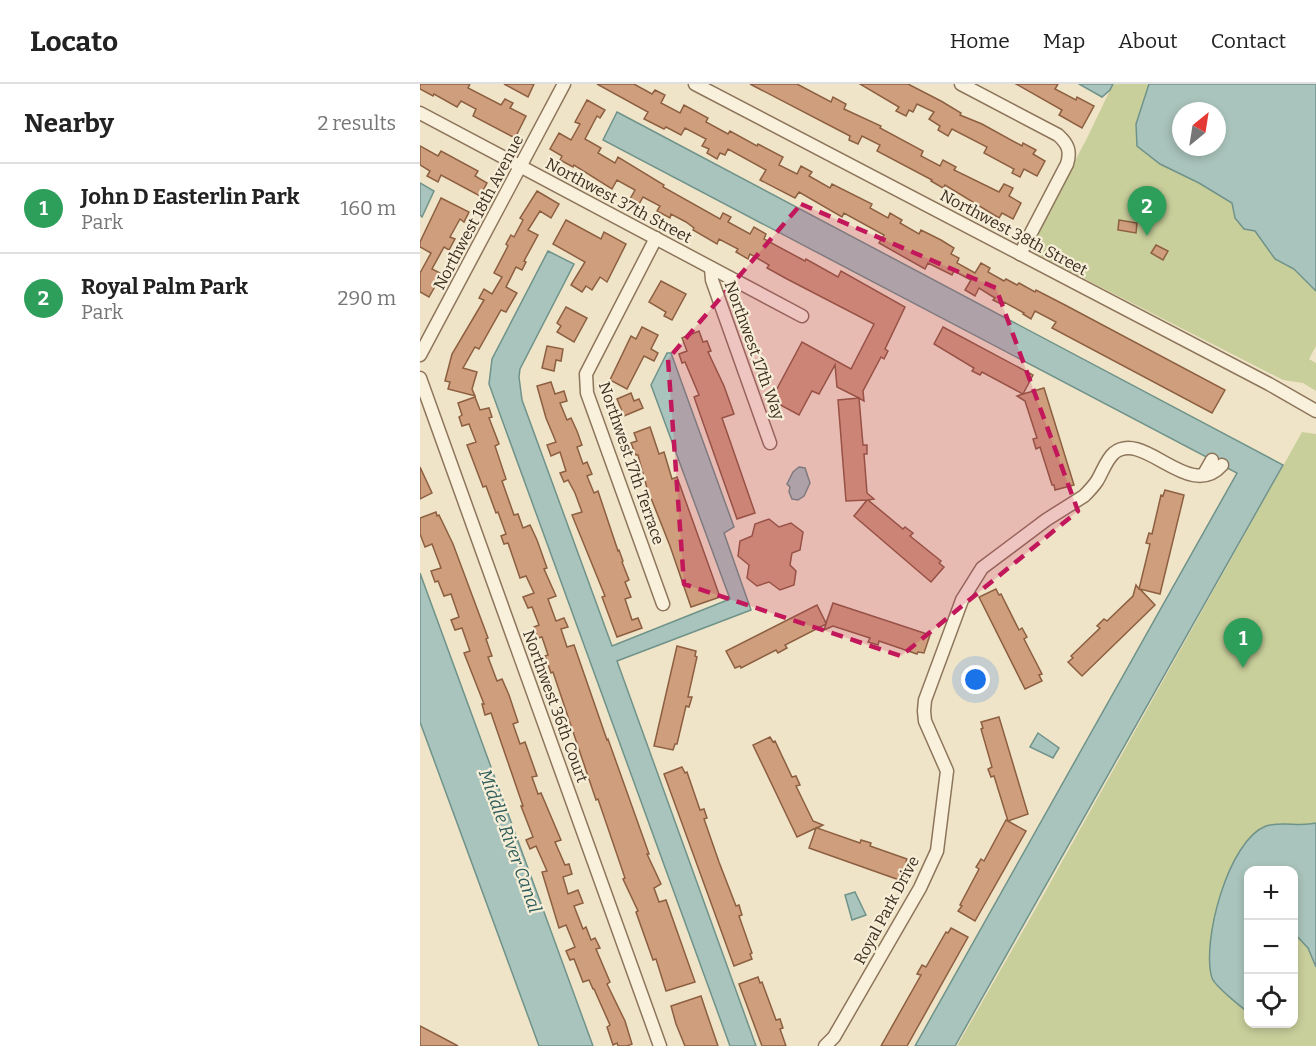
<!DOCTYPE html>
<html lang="en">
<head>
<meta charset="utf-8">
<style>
  :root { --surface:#fff; --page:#f6f6f6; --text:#222; --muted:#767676; --line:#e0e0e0; --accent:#9e2a2b }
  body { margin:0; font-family:Bitter,serif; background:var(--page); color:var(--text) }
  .controls { position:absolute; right:18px; bottom:18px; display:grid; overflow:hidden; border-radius:12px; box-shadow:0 3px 9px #0003 }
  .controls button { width:54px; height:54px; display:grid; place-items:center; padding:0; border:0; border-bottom:2px solid var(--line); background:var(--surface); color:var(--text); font:30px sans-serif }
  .compass { position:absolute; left:752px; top:18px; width:54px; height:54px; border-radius:50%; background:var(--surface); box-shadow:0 3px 9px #0003; rotate:30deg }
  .you { position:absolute; left:556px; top:596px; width:21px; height:21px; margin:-15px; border:4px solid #fff; border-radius:50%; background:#1a73e8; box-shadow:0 0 0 9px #1a73e833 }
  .badge { display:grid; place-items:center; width:39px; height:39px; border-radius:50%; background:var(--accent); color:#fff; font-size:20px; font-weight:700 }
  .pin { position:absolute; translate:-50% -50px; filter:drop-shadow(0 2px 3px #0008) }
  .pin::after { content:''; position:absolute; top:32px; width:21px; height:18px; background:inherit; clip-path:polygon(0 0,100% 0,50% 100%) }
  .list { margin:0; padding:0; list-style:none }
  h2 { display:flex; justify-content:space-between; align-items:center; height:78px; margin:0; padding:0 24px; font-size:26px }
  h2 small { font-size:20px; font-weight:400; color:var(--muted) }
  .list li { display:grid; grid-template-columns:39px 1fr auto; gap:18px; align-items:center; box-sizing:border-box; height:90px; padding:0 24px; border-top:2px solid var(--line) }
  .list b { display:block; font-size:22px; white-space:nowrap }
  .list p { margin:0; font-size:20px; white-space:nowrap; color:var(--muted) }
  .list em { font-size:20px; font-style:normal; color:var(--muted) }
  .icon { flex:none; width:33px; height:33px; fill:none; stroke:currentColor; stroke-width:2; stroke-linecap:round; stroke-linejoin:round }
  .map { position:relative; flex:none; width:896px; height:962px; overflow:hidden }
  header { display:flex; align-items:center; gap:36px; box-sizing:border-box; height:84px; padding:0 30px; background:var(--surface); border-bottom:2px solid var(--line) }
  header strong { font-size:28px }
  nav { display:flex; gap:33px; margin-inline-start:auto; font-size:21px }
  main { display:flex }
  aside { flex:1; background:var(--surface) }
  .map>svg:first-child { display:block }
</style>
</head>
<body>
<header>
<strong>Locato</strong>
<nav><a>Home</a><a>Map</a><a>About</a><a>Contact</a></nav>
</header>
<main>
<aside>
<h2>Nearby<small>2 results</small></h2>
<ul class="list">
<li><span class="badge" style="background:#2e9e5b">1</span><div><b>John D Easterlin Park</b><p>Park</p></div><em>160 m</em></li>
<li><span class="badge" style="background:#2e9e5b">2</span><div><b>Royal Palm Park</b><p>Park</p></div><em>290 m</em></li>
</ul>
</aside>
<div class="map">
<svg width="896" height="962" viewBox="0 0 896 962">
  <rect width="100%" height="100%" fill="#f0e4c8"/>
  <!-- green -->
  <g fill="#c9cf9b" fill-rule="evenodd">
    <polygon points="693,0 729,0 716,40 779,99 812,119 815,134 835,147 855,175 874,184 896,207 896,262 889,275 896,279 896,307 883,299 863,296 616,170 613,156 667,54"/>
    <path d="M882 348 896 350V962H537L620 817ZM828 786H874V940H828Z"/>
  </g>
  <!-- water -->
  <g fill="#a9c4bc" stroke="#6f938a" stroke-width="1.5" fill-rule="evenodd">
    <polygon points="659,0 693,0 690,6 682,13"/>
    <path d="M729 0H896V207L874 185 855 175 835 147 824 145 815 134 812 119 779 99 740 80 717 62 716 40ZM761 27H797V63H761Z"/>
    <polygon points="197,28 863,381 535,962 495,962 817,389 183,56"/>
    <polygon points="0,99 14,107 2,133 0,131"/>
    <polygon points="128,167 154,180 100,285 99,293 102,316 192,562 310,515 231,301 247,269 251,269 314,443 304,449 331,526 197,577 336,962 310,962 69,300 72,275"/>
    <polygon points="379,383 385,384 390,399 384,412 378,416 372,415 369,408 370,403 367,400 373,388"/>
    <polygon points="0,489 173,962 119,962 0,638"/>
    <polygon points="618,649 639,664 633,674 610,663"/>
    <path d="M896 739V883L888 864 874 849V786H828V928C821 923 795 902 792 894 781 859 808 756 846 742 862 737 880 743 896 739Z"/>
    <polygon points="435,808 446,831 432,836 425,811"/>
  </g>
  <!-- building -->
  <g fill="#cf9f7d" stroke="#8d5f41" stroke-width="1.5">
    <polygon points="0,0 50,0 48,4 81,21 85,15 93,19 90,24 106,32 95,54 53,32 56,25 41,17 37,23 14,10 13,12 0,5"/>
    <polygon points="84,0 114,0 108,13"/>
    <polygon points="177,0 214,0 232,10 235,6 245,11 241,19 260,29 264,21 288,34 286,38 308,50 310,47 337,62 338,60 363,73 359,81 377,90 381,82 392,88 389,92 410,104 412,100 452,120 450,124 468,134 470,129 482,136 480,139 499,150 501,146 521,156 534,164 531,170 539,174 537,179 555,189 561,179 570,184 568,188 584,197 586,195 597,201 599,199 615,208 616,206 645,221 805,306 792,329 632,244 636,238 615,227 611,235 603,230 604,229 584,218 583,221 573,216 575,214 559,204 555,212 545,206 551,196 534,187 532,191 508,179 505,185 459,159 464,151 424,129 422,133 379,108 375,114 340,96 346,86 308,65 305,71 300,69 297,75 287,69 289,65 282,62 286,55 265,44 261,51 246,43 244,45 224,35 228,28"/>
    <polygon points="330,0 377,0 411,18 413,13 426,20 424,25 461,42 460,44 503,67 501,72 520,82 523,76 536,83 534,86 579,108 584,100 593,104 589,112 601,119 593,135 582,129 579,134 525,101 523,104 511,97 512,96 457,67 460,61 442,52 438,60 429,56 430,52"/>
    <polygon points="440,0 488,0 521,17 541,29 540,31 562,40 602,62 603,59 616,66 613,70 625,77 617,92 604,85 600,93 592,89 594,85 564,69 567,63 532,45 528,52 518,46 520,42 509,35 514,28 497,20 493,28 489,26 486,32 476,27 479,23"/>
    <polygon points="596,0 638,0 635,5 656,16 657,13 674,22 662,44 639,31 642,26"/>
    <polygon points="167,16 185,26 180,34 177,32 165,55 181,64 178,69 195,79 198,73 244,101 243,103 300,135 303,129 311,133 308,138 330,150 334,143 346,150 344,155 385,177 386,175 418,193 421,187 485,223 465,265 468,267 464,275 461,273 443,307 444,317 439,314 443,361 447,361 447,370 444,370 447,409 454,415 448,416 483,445 485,443 493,449 490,452 521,477 519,479 524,483 511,498 434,432 447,416 426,417 418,316 439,314 417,303 415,281 399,310 392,307 379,331 351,316 382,258 431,285 454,240 367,195 347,184 349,181 330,170 328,175 316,168 318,165 299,155 297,160 273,146 274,144 266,138 251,130 250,134 237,127 240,122 223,113 219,120 210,115 215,106 197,96 192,105 154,81 153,83 140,76 142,72 130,65 139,49 151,56 160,40 155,38"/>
    <polygon points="0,62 18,72 21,67 58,87 55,92 67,99 60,112 21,91 18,98 7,92 10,87 0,81"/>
    <polygon points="117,107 139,120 131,134 120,127 108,146 118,151 104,177 106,178 102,186 96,183 86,203 97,209 86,228 81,226 59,265 55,263 43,284 57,288 52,305 55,312 28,305 30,298 25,297 32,270 64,216 59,214 64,205 72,210 82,193 74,189 88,162 86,160 91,151 94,153 103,136 100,134"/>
    <polygon points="21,114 49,128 44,138 40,135 30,153 35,155 29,166 24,163 12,185 22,190 9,213 0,208 0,189 11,169 0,163 0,158"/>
    <polygon points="146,136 181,155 184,148 206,160 187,198 180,193 172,206 166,202 162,208 151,201 165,178 133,160"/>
    <polygon points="699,136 717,139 716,149 698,146"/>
    <polygon points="736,161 748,167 743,176 731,169"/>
    <polygon points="241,197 266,210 252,236 244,232 246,228 229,218"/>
    <polygon points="146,223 167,234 154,258 137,248 141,242 137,239"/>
    <polygon points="222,243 238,251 231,265 238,269 234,277 224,272 207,305 190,296 211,252 216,255"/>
    <polygon points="523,243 613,291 603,310 624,304 654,401 635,406 634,401 632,401 620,363 616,365 613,355 617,354 605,317 597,312 603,310 562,288 560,291 552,287 554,284 514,260"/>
    <polygon points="279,247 283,258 287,257 291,267 288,268 304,302 314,330 302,334 335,429 317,435 274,313 279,311 265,278 262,279 259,270 267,267 262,254"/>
    <polygon points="127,262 143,265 141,277 136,276 134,287 122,284"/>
    <polygon points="131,298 135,310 144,307 147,317 140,319 147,336 151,334 157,347 162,361 157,363 163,380 167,378 172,390 167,392 174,409 178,407 198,467 199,466 203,477 202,478 209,496 205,498 211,513 205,515 212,536 218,534 222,544 197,553 182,513 185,512 152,431 162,428 155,409 148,396 144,398 140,389 146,387 140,368 131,372 127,361 136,358 126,334 117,302"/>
    <polygon points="211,309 214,317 219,315 223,324 204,332 197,315"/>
    <polygon points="55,313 60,326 69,324 72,333 69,334 79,360 75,362 86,395 82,397 94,431 98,430 103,444 110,441 117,456 127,484 124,485 136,512 128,515 136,537 144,534 148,543 141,545 147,563 154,561 187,656 188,655 229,770 227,770 241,800 234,804 239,818 246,816 275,898 246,907 236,875 233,876 216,828 218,827 203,795 205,794 178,715 176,716 133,588 131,589 125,572 128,571 122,553 118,554 114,543 119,541 112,523 108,524 103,513 114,509 106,492 100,494 88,459 84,460 81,452 86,450 78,428 76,429 66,402 63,403 47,361 56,358 49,340 42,342 39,333 42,331 38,319"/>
    <polygon points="230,343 239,370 244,368 252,395 257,393 300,513 271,523 250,462 227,404 218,371 216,371 211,359 217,357 214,349"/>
    <polygon points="0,383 12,409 0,415"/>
    <polygon points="745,406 764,411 740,510 720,505 735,521 662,592 648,578 653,574 651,572 680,544 677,542 684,535 687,537 713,512 716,501 719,505 730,460 726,459 729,449 732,450 741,411 743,412"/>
    <polygon points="16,428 17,432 19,431 33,460 68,554 66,555 72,572 68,573 77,597 82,595 89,611 98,638 93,640 100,660 105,658 117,692 112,693 118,710 121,709 141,756 135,758 145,781 149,780 152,790 143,793 148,810 158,806 163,819 154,822 163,845 166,843 171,856 175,854 180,864 176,865 190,898 187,900 205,937 212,960 207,962 198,962 197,959 193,961 187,943 190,941 174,905 173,905 169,896 163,898 154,875 150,876 146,867 155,863 146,841 139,844 122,788 127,787 116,762 110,765 106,756 113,753 101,722 103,722 71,629 65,631 62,620 64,620 44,569 50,567 42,544 35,546 31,536 39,533 31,510 24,512 18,497 15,498 11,487 21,484 12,460 5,463 0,450 0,434"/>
    <polygon points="349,435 359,443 371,439 383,448 380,466 372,469 370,481 376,487 374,501 360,506 349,498 337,502 327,494 329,481 318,472 320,457 332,452 335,440"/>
    <polygon points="576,505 579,511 581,510 599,546 602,544 607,553 604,555 622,590 619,591 622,597 605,605 559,513"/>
    <polygon points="413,519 510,551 504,569 498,568 497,570 459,557 458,561 448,558 450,554 413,542 404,546 406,540 365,561 367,564 358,569 356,566 321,584 320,582 315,584 306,567 397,521 406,539"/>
    <polygon points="257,562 276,567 275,572 277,573 268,613 272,613 269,623 266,622 257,660 255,660 253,666 234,662"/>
    <polygon points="579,633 608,730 588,737 574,692 571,693 568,685 572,683 561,645 563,644 561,638"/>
    <polygon points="350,653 353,658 355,657 372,693 376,692 380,701 376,702 393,737 403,741 397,744 440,759 441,756 451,759 450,762 487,775 486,778 492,780 485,798 389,764 396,744 377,753 333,661"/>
    <polygon points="262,683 265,689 267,688 280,726 284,725 287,734 284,735 299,778 316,822 319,821 322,831 319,832 332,869 330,870 332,875 314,882 244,690"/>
    <polygon points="586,736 606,747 555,837 538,827 542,822 540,821 559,785 556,783 561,775 564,777"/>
    <polygon points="531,844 548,853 487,962 461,962 501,891 497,890 502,881 506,883 526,848 528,849"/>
    <polygon points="338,893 340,899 342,898 356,936 360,935 363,944 360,945 366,962 342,962 319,900"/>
    <polygon points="281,912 287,930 298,962 265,962 256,940 251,922"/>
    <polygon points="0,942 23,954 38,962 0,962"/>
  </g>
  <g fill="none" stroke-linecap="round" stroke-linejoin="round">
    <!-- minor casing -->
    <g stroke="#8d765c" stroke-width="15">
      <g id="minor">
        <polyline points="275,0 849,300 896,327"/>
        <path d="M541 0 638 51C648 60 651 67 647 80L600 170"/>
        <polyline points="0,29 382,232"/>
        <polyline points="236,154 166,290 167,309 243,520"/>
        <polyline points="291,184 292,196 350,359"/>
        <polyline points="0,271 144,0"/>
        <polyline points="0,294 240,962"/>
        <polyline points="784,390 792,376"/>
        <path d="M405 962 414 953 500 804 517 767 527 687 505 637 504 627 505 616 542 516 562 484 626 436 664 412C669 407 673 403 677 397 682 389 686 376 694 369 724 345 769 418 802 381"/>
      </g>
    </g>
    <!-- minor -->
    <use href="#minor" stroke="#faf1dc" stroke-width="12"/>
  </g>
  <!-- marked area -->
  <path fill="#c2185b" fill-opacity="0.2" stroke="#c2185b" stroke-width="4.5" stroke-dasharray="12 8" stroke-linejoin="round" d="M381 120 576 204 658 427 481 572 264 500 248 275Z"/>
  <g text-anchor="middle" stroke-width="4.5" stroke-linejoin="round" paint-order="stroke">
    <!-- street labels -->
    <g font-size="16" fill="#3d2e20" stroke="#f7eed8">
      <text transform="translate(199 116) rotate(28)" y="6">Northwest 37th Street</text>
      <text transform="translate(58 128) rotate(-62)" y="6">Northwest 18th Avenue</text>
      <text transform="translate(594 148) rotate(28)" y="6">Northwest 38th Street</text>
      <text transform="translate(335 266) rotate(70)" y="6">Northwest 17th Way</text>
      <text transform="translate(212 379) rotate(71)" y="6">Northwest 17th Terrace</text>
      <text transform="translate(136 622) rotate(70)" y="6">Northwest 36th Court</text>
      <text transform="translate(466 826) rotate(-62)" y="6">Royal Park Drive</text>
    </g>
    <!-- water labels -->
    <g font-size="18" font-style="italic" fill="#2f5d5a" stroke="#f7eed8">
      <text transform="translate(90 757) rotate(70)" y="6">Middle River Canal</text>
    </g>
  </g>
</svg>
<div class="controls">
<button>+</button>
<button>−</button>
<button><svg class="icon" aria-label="locate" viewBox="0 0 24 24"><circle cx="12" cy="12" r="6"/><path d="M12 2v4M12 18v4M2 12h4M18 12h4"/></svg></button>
</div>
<svg class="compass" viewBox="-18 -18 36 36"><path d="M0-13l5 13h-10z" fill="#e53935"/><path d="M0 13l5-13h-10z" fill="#767676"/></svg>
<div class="you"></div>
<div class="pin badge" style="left:823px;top:584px;background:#2e9e5b">1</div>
<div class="pin badge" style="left:727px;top:152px;background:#2e9e5b">2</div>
</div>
</main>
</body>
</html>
